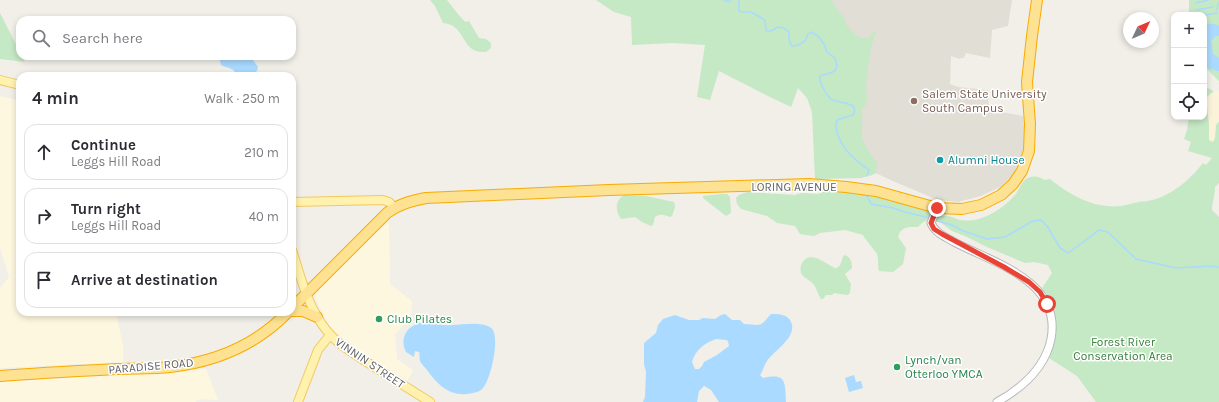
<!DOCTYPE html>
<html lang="en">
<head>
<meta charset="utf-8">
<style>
  :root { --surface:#fff; --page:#f2f2f3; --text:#2b2b33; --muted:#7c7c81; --line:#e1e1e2 }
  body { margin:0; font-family:Karla,sans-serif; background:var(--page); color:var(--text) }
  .controls { position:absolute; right:12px; top:12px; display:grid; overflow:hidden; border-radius:8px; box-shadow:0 2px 6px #0003 }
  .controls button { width:36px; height:36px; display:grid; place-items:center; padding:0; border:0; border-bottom:1px solid var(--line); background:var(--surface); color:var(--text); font:20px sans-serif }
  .compass { position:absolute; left:1123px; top:12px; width:36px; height:36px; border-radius:50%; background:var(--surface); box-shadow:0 2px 6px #0003; rotate:46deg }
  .stop { position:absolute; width:12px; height:12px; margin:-9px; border:3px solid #ea4335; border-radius:50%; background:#fff }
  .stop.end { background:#ea4335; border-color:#fff; box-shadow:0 1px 4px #0008 }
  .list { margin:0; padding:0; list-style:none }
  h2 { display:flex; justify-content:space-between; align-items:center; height:52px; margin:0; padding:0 16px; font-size:17px }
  h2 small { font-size:13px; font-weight:400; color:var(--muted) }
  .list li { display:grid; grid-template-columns:26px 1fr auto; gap:12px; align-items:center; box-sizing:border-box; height:56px; margin:0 8px 8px; padding:0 8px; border:1px solid var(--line); border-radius:12px }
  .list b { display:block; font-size:15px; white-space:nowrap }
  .list p { margin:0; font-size:13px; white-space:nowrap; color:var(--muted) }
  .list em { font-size:13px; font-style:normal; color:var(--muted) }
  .icon { flex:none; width:22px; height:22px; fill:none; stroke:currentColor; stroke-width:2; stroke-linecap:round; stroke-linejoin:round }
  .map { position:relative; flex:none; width:1219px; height:402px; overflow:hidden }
  .search { position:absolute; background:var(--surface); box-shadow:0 2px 6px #0003; left:16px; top:16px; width:280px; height:44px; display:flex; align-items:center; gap:10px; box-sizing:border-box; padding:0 14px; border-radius:12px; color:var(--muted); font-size:15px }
  .panel { position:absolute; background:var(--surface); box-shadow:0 2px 6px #0003; left:16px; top:72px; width:280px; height:244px; border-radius:12px }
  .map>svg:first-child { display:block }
</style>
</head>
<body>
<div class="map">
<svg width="1219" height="402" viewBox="0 0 1219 402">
  <rect width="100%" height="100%" fill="#f1efe8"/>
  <!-- commercial -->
  <g fill="#fef7e0">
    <polygon points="0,96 20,101 20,312 116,312 123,346 123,362 0,368 0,288 9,277 0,248"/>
    <polygon points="389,222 390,284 412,301 411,317 395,334 397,359 413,370 407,381 364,354 339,336 329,325 315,298 316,292 379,229"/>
    <polygon points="206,369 218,400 200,399 195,402 0,402 0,382"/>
  </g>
  <!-- education -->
  <polygon fill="#e1ded6" points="779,0 1012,0 1008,26 992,30 990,58 966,53 964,58 961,58 960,59 951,56 950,84 958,87 988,90 989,110 1023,116 1025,136 1023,157 1016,171 1002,186 981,196 958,202 938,200 895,182 869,170"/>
  <!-- green -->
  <g fill="#c5e8c5">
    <path d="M430 0H447C450 4 462 20 466 22L469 21 479 38 486 39 491 43V48L486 52C483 52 479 52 476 51 461 45 464 25 443 23L435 6Z"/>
    <path d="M596 0H832C834 9 846 16 847 26 854 33 857 40 868 38L874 31 876 32 871 47 866 83 867 100 865 106 861 110C864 120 861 126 862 135 863 146 872 155 877 163L876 173 870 176 868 175 867 176 862 178 815 179 812 112 807 98 798 88 791 107 772 98 719 71 710 100 697 97 705 45 673 43 632 45 631 17 614 12Z"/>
    <polygon points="1189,0 1219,0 1219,81 1204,66 1204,15 1189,15"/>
    <polygon points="0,13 20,52 20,56 22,56 25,62 0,59"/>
    <path d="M1204 88H1208L1213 91 1218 123 1219 121V183L1215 187C1215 196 1212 202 1212 210L1219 217V402H1096L1077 376 1049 358C1059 334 1060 308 1042 288L1052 273 1048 265 1034 262 1025 263 987 247 967 237 952 231 940 222 929 219 922 223 918 227C909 227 901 226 898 237L906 248 903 264 893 272 879 271C877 266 879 260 877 254 875 250 866 241 863 235L845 230 820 233 814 236 800 234 795 226 777 223 767 216 741 209 737 204 736 198 739 195 747 192 795 195 801 193 818 194 825 191H845L883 197 932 212C941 218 943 214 952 217 955 218 958 220 961 220 981 224 1004 208 1016 194 1019 189 1022 182 1026 179 1032 175 1039 176 1044 180L1050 179C1070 195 1094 209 1121 206 1127 205 1133 203 1139 202 1142 201 1145 202 1148 201 1170 197 1190 180 1203 163L1206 165 1212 158 1188 151 1191 142 1184 139 1187 130 1189 117H1204Z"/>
    <polygon points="721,194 727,194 730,197 731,213 726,216 703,198 703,196"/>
    <path d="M625 195 646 196 674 202 675 207 672 216 670 217C665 215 660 213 655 217L653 225 651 226 642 222 635 217 621 219C615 210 615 199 625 195Z"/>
    <path d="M844 255 847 256C851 259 852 262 852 268L845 274 851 284 850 293 847 295 834 293 832 295H826L823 299H821C818 295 817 289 814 285 811 280 805 279 802 275 800 271 800 266 802 263 810 249 826 264 835 268H837C842 265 841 260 844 255Z"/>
  </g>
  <!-- sand -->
  <polygon fill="#fbf3d9" points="1219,91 1219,121 1216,125 1215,138 1213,142 1209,140 1209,124 1206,98 1211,93"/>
  <!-- water -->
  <g fill="#aadaff" fill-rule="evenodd">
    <polygon points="1204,24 1214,24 1219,26 1219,36 1216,36 1211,41 1213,54 1219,58 1219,71 1217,71 1208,68 1204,61"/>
    <path d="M219 56H250L258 67 257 71 253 74H247V76H236C235 67 228 69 221 65Z"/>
    <path d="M725 314 732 320H740L744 324C748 324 759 326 761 324 764 323 768 317 771 314 778 314 786 314 790 320 800 336 774 350 767 361 764 365 763 371 760 375L763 378C786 373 785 381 786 402H719L711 390 704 386 699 391 697 402H643L645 397 646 372 644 364V343L656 333 658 325 663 319 675 315 689 320H699L703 318 715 319 721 315ZM716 339 726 340 728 341 729 346 717 355 704 362 702 366 699 369H695L692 362C695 350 705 343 716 339Z"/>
    <path d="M419 323C430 323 441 326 452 325 464 325 481 321 491 328 501 334 491 383 481 390 477 393 472 393 467 394 449 396 437 384 427 370 425 367 421 364 420 361 419 358 420 354 419 352L415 351 414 357 406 352C400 339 405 328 419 323Z"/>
    <polygon points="854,375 856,382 861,381 863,388 849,392 845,378"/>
  </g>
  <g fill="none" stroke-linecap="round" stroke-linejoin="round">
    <!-- stream -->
    <g stroke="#aadaff" stroke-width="1.5">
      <polyline points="724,0 729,2 731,0"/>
      <path d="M739 0V11L743 12H751L765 20 766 31H771L778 27 784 28 789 32V41L792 46 798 45 805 41 808 34 811 32 819 37 824 44 827 52 835 58C841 74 831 72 820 76 819 80 821 84 823 88 825 92 828 96 831 99 837 104 861 101 853 115L837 120C835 124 836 128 837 132 842 150 855 160 869 170L867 176"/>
      <polyline points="1196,3 1208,0"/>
      <polyline points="1196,10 1213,7"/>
      <polyline points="1217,10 1218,3"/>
      <polyline points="1204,15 1217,13"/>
      <polyline points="867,196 871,204 893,208 905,212 930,218"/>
      <polyline points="934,220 952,225 961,230 987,239 1005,237 1033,221 1041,220 1047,226 1060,248 1068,253 1078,246 1099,230 1108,232 1136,259 1176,268 1211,266 1219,267"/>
    </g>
    <!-- minor casing -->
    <g stroke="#b5b8bc" stroke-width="9">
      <path id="minor" d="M937 208 931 223C935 233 946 237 954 242 994 263 1062 281 1051 339 1045 369 1022 388 997 402"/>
    </g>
    <!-- major casing -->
    <g stroke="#f2c960" stroke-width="10">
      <g id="major">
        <polyline points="0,80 20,85"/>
        <polyline points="292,202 383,200 389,202 395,208"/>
        <path d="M292 250C301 278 308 308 327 331 337 344 352 352 365 361 387 375 408 388 430 402"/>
        <polyline points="298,402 318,350 330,335"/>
      </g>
    </g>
    <!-- highway casing -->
    <g stroke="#f9ab00" stroke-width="12">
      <g id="highway">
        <path d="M292 308 387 213C399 204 411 201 426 198L609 190 809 184 846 187 876 191 937 208 962 209 981 205 1001 195 1013 184 1022 171 1029 151 1030 124 1027 82 1032 36 1037 0"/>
        <polyline points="292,311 303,311 317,317"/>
        <path d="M0 376C39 373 79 371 118 369 135 368 153 369 170 367 215 362 256 345 288 312"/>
      </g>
    </g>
    <!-- minor -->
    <use href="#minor" stroke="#fff" stroke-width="7"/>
    <!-- major -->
    <use href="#major" stroke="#fff2af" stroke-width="8"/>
    <!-- highway -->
    <use href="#highway" stroke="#fde293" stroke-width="10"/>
  </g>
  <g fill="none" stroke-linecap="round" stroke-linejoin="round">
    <!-- route -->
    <polyline stroke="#ea4335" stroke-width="5" points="937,208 931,223 934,229 942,234 1004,267 1029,282 1040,292 1047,304"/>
  </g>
  <!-- markers -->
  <circle fill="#8d6e63" stroke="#fff" stroke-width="1.5" cx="914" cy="101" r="4"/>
  <circle fill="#0f9aa8" stroke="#fff" stroke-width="1.5" cx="940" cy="160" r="4"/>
  <g fill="#2e9e5b" stroke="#fff" stroke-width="1.5">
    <circle cx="379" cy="319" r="4"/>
    <circle cx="897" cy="367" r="4"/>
  </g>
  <g text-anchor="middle" stroke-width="3" stroke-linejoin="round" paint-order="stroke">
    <!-- education labels -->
    <g font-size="12" fill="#785e54" stroke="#fff" text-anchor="start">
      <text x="922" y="98">Salem State University<tspan x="922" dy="14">South Campus</tspan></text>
    </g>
    <!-- culture labels -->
    <g font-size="12" fill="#0d838f" stroke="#fff" text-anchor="start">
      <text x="948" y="164">Alumni House</text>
    </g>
    <!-- street labels -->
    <g font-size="12" fill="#5f6368" stroke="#fff">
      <text x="794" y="191">LORING AVENUE</text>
      <text transform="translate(370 363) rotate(34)" y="4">VINNIN STREET</text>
      <text transform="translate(151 366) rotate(-5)" y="4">PARADISE ROAD</text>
    </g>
    <!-- leisure labels -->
    <g font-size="12" fill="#27864d" stroke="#fff" text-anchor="start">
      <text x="387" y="323">Club Pilates</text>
      <text x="905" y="364">Lynch/van<tspan x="905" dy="14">Otterloo YMCA</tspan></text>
    </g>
    <!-- park labels -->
    <g font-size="12" fill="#348238" stroke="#fff">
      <text x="1123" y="346">Forest River<tspan x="1123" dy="14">Conservation Area</tspan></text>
    </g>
  </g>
</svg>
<div class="controls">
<button>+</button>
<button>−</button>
<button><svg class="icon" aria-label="locate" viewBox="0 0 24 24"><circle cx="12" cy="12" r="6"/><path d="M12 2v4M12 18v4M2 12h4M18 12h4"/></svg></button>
</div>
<svg class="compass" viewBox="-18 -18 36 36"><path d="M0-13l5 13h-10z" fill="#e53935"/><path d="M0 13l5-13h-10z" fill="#7c7c81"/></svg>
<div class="stop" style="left:1047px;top:304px"></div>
<div class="stop end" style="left:937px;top:208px"></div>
<div class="search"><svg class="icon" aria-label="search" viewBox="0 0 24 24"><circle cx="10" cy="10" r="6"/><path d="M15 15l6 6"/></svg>Search here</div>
<section class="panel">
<h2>4 min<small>Walk · 250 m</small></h2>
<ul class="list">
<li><svg class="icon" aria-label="ahead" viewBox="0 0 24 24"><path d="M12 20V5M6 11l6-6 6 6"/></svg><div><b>Continue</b><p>Leggs Hill Road</p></div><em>210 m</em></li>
<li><svg class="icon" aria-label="right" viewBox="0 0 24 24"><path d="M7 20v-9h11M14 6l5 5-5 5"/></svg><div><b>Turn right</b><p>Leggs Hill Road</p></div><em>40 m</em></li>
<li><svg class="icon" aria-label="arrive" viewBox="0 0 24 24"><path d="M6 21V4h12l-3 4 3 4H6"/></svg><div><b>Arrive at destination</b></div></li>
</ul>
</section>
</div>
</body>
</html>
